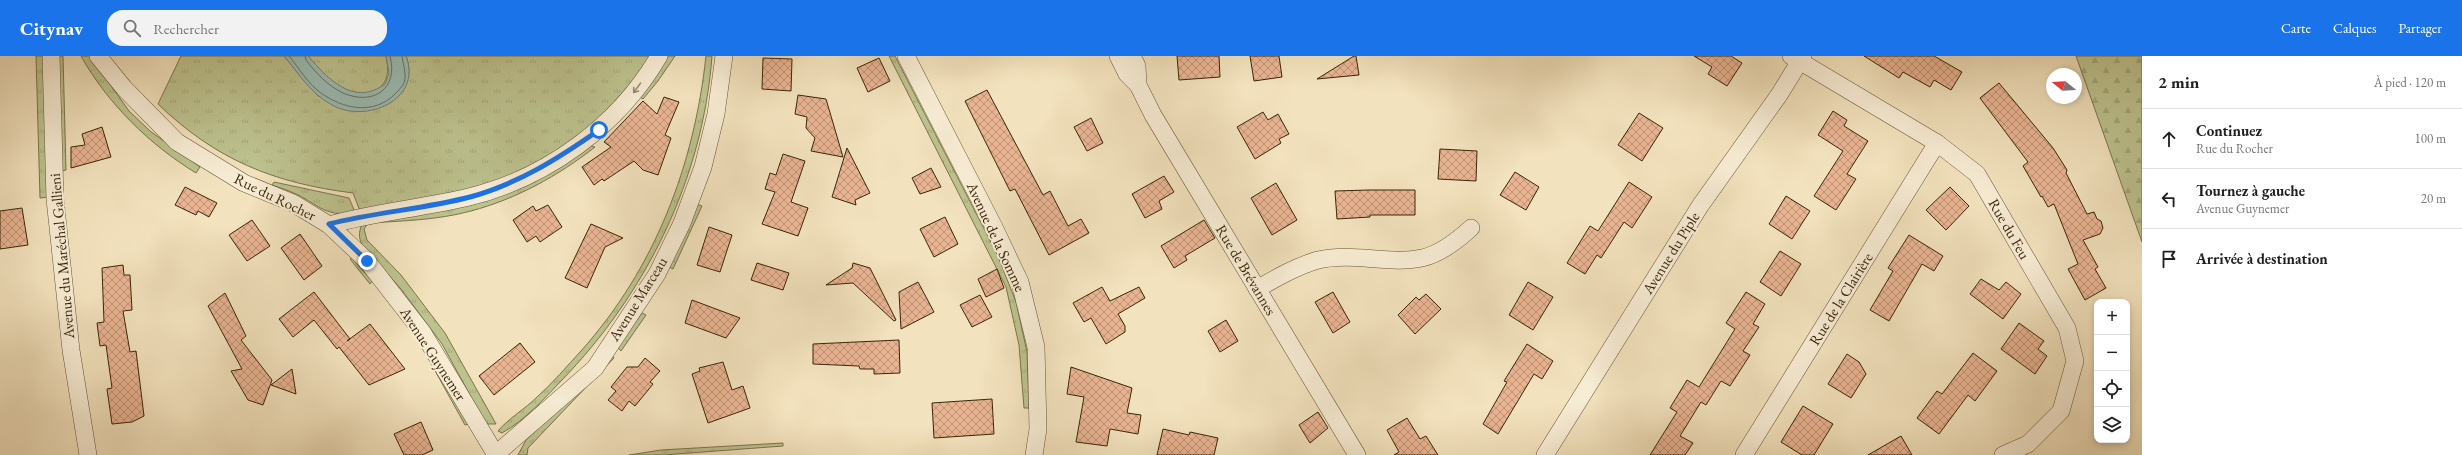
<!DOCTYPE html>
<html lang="fr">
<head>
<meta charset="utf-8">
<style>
  :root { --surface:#fff; --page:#f2f2f2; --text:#202124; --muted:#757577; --line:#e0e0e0; --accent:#1a73e8 }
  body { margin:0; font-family:"EB Garamond",serif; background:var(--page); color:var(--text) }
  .controls { position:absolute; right:12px; bottom:12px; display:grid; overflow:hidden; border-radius:8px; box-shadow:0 2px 6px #0003 }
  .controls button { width:36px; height:36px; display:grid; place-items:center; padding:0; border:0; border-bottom:1px solid var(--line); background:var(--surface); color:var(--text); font:20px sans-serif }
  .compass { position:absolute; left:2046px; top:12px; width:36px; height:36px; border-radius:50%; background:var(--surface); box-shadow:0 2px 6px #0003; rotate:288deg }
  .stop { position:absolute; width:12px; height:12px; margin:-9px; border:3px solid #1a73e8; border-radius:50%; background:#fff }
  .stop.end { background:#1a73e8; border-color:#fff; box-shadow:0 1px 4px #0008 }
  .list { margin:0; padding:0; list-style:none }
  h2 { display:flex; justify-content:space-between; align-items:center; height:52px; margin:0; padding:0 16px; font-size:17px }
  h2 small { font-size:13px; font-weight:400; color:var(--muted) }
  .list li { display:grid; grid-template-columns:26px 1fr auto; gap:12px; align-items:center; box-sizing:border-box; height:60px; padding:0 16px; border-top:1px solid var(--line) }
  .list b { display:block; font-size:15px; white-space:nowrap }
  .list p { margin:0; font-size:13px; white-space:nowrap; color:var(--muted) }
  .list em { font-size:13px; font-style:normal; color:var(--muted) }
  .icon { flex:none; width:22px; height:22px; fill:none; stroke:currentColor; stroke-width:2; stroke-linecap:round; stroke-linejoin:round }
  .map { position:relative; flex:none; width:2142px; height:399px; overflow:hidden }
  header { display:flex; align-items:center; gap:24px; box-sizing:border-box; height:56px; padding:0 20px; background:var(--accent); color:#fff }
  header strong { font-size:19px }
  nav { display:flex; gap:22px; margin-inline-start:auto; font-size:14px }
  .search { width:280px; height:36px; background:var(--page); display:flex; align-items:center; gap:10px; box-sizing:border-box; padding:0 14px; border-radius:16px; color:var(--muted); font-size:15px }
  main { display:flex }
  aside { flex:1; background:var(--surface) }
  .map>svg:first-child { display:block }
</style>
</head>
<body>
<header>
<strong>Citynav</strong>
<div class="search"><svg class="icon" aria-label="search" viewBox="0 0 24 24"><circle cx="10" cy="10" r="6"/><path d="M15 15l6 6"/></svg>Rechercher</div>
<nav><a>Carte</a><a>Calques</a><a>Partager</a></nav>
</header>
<main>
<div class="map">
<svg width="2142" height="399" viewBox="0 0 2142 399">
  <defs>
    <pattern id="grass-tufts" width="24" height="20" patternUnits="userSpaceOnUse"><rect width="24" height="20" fill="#bdc38f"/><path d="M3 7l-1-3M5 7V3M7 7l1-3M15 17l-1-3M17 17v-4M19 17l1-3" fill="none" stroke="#a3a77a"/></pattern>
    <pattern id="forest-firs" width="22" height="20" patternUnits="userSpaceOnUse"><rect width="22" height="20" fill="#bdc38f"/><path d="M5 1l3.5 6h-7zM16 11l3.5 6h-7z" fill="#a3a77a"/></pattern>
    <pattern id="building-cross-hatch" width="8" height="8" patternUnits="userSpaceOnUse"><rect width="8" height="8" fill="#e9b492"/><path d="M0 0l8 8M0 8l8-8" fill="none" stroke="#be9275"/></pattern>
  </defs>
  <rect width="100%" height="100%" fill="#f2e2bd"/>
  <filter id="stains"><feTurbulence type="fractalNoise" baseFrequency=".005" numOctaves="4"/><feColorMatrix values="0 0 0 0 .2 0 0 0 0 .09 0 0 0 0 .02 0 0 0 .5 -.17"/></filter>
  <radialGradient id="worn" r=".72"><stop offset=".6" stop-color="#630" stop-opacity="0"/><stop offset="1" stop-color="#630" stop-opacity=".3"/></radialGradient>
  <!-- grass -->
  <g fill="url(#grass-tufts)" stroke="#7c744c">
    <polygon points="36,0 43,0 49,141 40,142"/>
    <polygon points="58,0 63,0 66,114 62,115"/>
    <path d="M81 0H90L129 55 150 75 200 111 196 117C150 89 107 47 81 0Z"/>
    <path d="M181 0H284L318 40H399C408 28 412 15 406 0H655L589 74 548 103 495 127 439 143 360 155 353 137C274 127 216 104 158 48Z"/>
    <path d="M308 0H386C394 30 373 46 345 33 329 27 318 13 308 0Z"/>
    <polygon points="665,0 675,0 658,25 643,43 637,39"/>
    <path d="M706 0H712C703 122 646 238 561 325 543 344 525 364 502 377L498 375C509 362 525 353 537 341 553 327 567 310 581 295 655 212 694 110 706 0Z"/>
    <polygon points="889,0 895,0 997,198 1016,246 1027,296 1029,352 1024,352 1019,289 1006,231"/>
    <path d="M586 89 595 91C558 120 516 143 471 155 438 164 402 165 368 167L364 173 367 184 401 219 445 277 496 368H486L442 288 401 233 362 189C358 180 359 175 363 166L435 155Z"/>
    <path d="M274 126 349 142 355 156C326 162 319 149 296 138 288 134 280 132 272 129Z"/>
    <polygon points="696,148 702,150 673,213 667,210"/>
    <polygon points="352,202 372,225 370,228 350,203"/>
    <polygon points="642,257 646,259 621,295 617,291"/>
    <polygon points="611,298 614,302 528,392 527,399 518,399 526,384 579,334"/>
    <polygon points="431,301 468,368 465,369 428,302"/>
    <polygon points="783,387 783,390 663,399 629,399 661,394"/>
  </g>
  <!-- forest -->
  <polygon fill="url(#forest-firs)" stroke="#7c744c" points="2076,0 2142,0 2142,186"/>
  <!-- water -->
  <path fill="#9bbdb5" stroke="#748071" d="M284 0H308C328 23 354 51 385 28L389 17 386 0H406C423 44 366 68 332 49 310 37 300 19 284 0Z"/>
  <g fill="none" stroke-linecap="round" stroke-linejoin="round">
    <!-- shore -->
    <g stroke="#6a7160" stroke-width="1">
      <path d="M289 0C300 13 307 27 321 37 343 53 373 59 394 39 397 36 402 31 404 27 407 19 403 8 402 0"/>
      <path d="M305 0 306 4C316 17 328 30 343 37 373 50 399 33 390 0"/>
    </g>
  </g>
  <!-- building -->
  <g fill="url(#building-cross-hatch)" stroke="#3a250a">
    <polygon points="1177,0 1219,0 1220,21 1179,24"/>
    <polygon points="1250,0 1279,0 1282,21 1254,25"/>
    <polygon points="1354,0 1356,0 1359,19 1317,23"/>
    <polygon points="1694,0 1731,0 1742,7 1727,30 1708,18 1712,11"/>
    <polygon points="1864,0 1934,0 1962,16 1951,34 1934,24 1930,31 1903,16 1899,22"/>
    <polygon points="763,2 792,3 791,35 762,33"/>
    <polygon points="879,2 890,25 868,36 857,12"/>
    <polygon points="1999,27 2053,92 2067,114 2066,117 2087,158 2094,156 2097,163 2101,165 2103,172 2100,178 2083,184 2098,211 2095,213 2106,232 2085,244 2068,213 2078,208 2054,148 2048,151 2042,140 2041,141 2023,110 2028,106 1980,42"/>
    <polygon points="987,34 1043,139 1050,135 1068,170 1081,163 1089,177 1049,199 1015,133 1010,135 965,45"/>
    <polygon points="798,39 826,43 843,101 811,95 815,82 806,72 807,61 795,58"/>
    <polygon points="664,41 679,46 665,79 671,82 658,119 643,114 634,105 604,125 602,123 594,129 582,111 611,91 604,86 643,45 657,58"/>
    <polygon points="1833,55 1847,64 1844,70 1868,85 1847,118 1856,123 1836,154 1814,140 1843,95 1818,79"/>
    <polygon points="1263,56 1268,64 1278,58 1289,78 1279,83 1281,87 1255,103 1237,71"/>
    <polygon points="1639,57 1663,72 1642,105 1618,89"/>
    <polygon points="1091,62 1103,87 1087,95 1074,71"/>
    <polygon points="102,71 111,101 71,112 71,91 85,89 82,78"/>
    <polygon points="847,92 870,137 855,144 856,149 832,141"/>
    <polygon points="1440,93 1477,95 1476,125 1438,123"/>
    <polygon points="783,98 805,105 791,146 808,152 798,180 762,168 775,136 765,133 770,117 776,119"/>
    <polygon points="931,112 941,131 920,138 912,122"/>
    <polygon points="1515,116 1539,131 1526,154 1500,139"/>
    <polygon points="1164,120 1174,136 1159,145 1162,153 1145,162 1132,138"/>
    <polygon points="1629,126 1652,141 1632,172 1624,166 1601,202 1597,199 1585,218 1567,207 1590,170 1598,175"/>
    <polygon points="1276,127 1297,164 1272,179 1251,142"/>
    <polygon points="185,131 217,147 209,161 198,155 196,159 175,149"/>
    <polygon points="1950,131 1969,150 1946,174 1926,154"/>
    <polygon points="1369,134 1415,134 1415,159 1370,159 1370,161 1337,163 1335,135"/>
    <polygon points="1786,140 1810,155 1792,183 1769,168"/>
    <polygon points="548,149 562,171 540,186 536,180 527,186 513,164 533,150 536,155"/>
    <polygon points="22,152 28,189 0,193 0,155"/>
    <polygon points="945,161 958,188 934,201 920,173"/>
    <polygon points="252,164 270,190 247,205 229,179"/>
    <polygon points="1204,164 1215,182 1185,200 1187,204 1174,212 1161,190"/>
    <polygon points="591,168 623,182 605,191 587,232 565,222"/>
    <polygon points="709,171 732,179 720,216 697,209"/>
    <polygon points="300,178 322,210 304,224 281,192"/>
    <polygon points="1909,179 1943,200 1934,215 1922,208 1889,265 1870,254 1893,215 1888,212"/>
    <polygon points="1780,195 1801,208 1781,240 1760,226"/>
    <polygon points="757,207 789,217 783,234 751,224"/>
    <polygon points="853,207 870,212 896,264 894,265 853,227 826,229 852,212"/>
    <polygon points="123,209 124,219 130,219 132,254 123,255 130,296 136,295 144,360 132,366 112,368 107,333 112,332 106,289 100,290 97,267 104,266 102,212"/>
    <polygon points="997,213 1004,232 986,241 978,223"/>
    <polygon points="1981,223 1999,234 2006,226 2021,238 2003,263 1970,238"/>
    <polygon points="918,226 934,256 901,273 899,236"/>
    <polygon points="1528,226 1553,241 1533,274 1509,259"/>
    <polygon points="1102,231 1110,245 1139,231 1145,242 1118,258 1125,270 1125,276 1106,288 1091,262 1084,266 1073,247"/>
    <polygon points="314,236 350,283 347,285 370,268 405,313 369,329 339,291 337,293 314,264 293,281 279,263"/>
    <polygon points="1333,236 1350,266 1333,277 1315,246"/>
    <polygon points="1746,236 1765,248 1753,268 1759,271 1743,295 1750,299 1730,330 1721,325 1706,349 1701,346 1680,380 1693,387 1685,399 1650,399 1677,356 1670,352 1687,324 1699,331 1735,273 1726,267"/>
    <polygon points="225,237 246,280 241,284 272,324 263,349 248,344 231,315 242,313 208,250"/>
    <polygon points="1426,238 1441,253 1415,278 1398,259 1416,241 1419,244"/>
    <polygon points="980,239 992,261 972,271 960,249"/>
    <polygon points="692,244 740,262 726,282 685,267"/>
    <polygon points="1226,264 1238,285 1220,296 1208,275"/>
    <polygon points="2019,267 2044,285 2038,293 2047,300 2035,318 2001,293"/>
    <polygon points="899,284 900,317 874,318 874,313 860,313 859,310 813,308 813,288"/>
    <polygon points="520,287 535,306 494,339 479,320"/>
    <polygon points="1527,288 1553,305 1542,323 1534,318 1498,378 1483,368 1507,326 1504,325"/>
    <polygon points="1973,297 1997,315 1975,345 1968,339 1939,378 1917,362 1937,335 1942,338"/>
    <polygon points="1847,298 1859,306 1866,318 1851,342 1828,328"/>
    <polygon points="645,302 660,315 650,326 653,328 635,350 629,345 622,355 608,344 616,335 611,331 627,311 638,311"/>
    <polygon points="723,306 732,334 743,330 750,352 708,367 692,318 700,315 699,312"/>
    <polygon points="1071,311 1132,332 1127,357 1141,359 1138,378 1110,373 1107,390 1076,386 1084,341 1067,338"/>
    <polygon points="292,313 296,338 271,329"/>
    <polygon points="992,343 994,378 934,382 932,347"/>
    <polygon points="1803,350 1833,368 1814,399 1802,399 1781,386"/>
    <polygon points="1318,356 1328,372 1310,387 1299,369"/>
    <polygon points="1407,362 1420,383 1426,380 1438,399 1394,399 1399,396 1387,374"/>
    <polygon points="421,366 433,394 422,399 404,399 394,378"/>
    <polygon points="1163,373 1189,379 1190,376 1218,382 1214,399 1157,399"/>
    <polygon points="1901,380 1912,399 1868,399"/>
  </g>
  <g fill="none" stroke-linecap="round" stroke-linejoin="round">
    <!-- minor casing -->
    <g stroke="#685437" stroke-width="18">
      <g id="minor">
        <polyline points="51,0 55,143 71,294 88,399"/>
        <polyline points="98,0 124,32 177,86 244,127 293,147 329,169 367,205 423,277 496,399"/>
        <polyline points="906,0 994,171 1020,226 1036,291 1038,373 1034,399"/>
        <polyline points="1118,0 1127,18 1138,29"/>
        <polyline points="1132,0 1137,10 1138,29 1153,59 1357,399"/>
        <polyline points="1791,0 1937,87 1977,118 2067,272 2075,305 2061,355 2028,388 2003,399"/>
        <path d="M329 169C375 156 423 152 469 141 547 122 619 69 659 0"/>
        <path d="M1257 233C1276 222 1297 210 1318 204 1354 196 1389 209 1422 202 1440 198 1458 184 1471 172"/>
        <polyline points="495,399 595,312 657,218 682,167 703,111 716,58 724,0"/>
        <polyline points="1545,399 1700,150 1779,39 1803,0"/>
        <polyline points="1744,399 1937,87"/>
      </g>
    </g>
    <!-- minor -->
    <use href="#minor" stroke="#f7ecd4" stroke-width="17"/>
  </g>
  <!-- one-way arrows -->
  <defs><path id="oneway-shaft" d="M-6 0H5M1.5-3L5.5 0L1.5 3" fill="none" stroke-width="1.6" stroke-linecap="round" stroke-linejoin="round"/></defs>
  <use stroke="#98886f" href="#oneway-shaft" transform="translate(637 32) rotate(126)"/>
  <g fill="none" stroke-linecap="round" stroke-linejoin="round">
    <!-- route -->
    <path stroke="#1a73e8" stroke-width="5" d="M367 205 329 168C376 156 424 153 470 141 518 128 559 102 599 74"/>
  </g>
  <g text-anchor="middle" stroke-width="4" stroke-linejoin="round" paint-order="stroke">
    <!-- street labels -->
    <g font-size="15" fill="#3a250a" stroke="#f7ecd4">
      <text transform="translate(275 141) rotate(26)" y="5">Rue du Rocher</text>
      <text transform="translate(2009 173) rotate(60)" y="5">Rue du Feu</text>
      <text transform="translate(996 181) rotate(65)" y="5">Avenue de la Somme</text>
      <text transform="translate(1671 197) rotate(-58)" y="5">Avenue du Piple</text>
      <text transform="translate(62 200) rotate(-95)" y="5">Avenue du Maréchal Gallieni</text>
      <text transform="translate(1246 214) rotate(59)" y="5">Rue de Brévannes</text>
      <text transform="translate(638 243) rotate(-58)" y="5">Avenue Marceau</text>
      <text transform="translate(1841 243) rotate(-58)" y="5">Rue de la Clairière</text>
      <text transform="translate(433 298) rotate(57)" y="5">Avenue Guynemer</text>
    </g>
  </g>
  <rect width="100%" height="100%" filter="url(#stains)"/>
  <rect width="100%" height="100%" fill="url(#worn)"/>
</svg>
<div class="controls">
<button>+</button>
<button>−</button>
<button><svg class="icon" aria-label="locate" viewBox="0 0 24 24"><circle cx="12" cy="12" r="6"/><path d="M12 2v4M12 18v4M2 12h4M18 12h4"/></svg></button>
<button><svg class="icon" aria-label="layers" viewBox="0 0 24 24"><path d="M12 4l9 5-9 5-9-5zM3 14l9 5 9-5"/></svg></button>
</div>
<svg class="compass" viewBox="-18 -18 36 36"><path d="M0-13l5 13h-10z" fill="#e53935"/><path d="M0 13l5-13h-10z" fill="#757577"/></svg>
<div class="stop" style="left:599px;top:74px"></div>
<div class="stop end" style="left:367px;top:205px"></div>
</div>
<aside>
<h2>2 min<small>À pied · 120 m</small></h2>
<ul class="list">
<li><svg class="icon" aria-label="ahead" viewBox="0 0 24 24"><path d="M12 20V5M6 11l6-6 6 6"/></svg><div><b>Continuez</b><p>Rue du Rocher</p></div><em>100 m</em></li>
<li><svg class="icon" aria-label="left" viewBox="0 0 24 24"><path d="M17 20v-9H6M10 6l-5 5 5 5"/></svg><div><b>Tournez à gauche</b><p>Avenue Guynemer</p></div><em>20 m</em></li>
<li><svg class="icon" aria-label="arrive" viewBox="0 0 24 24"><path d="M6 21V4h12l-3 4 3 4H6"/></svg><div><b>Arrivée à destination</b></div></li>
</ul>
</aside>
</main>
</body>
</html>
